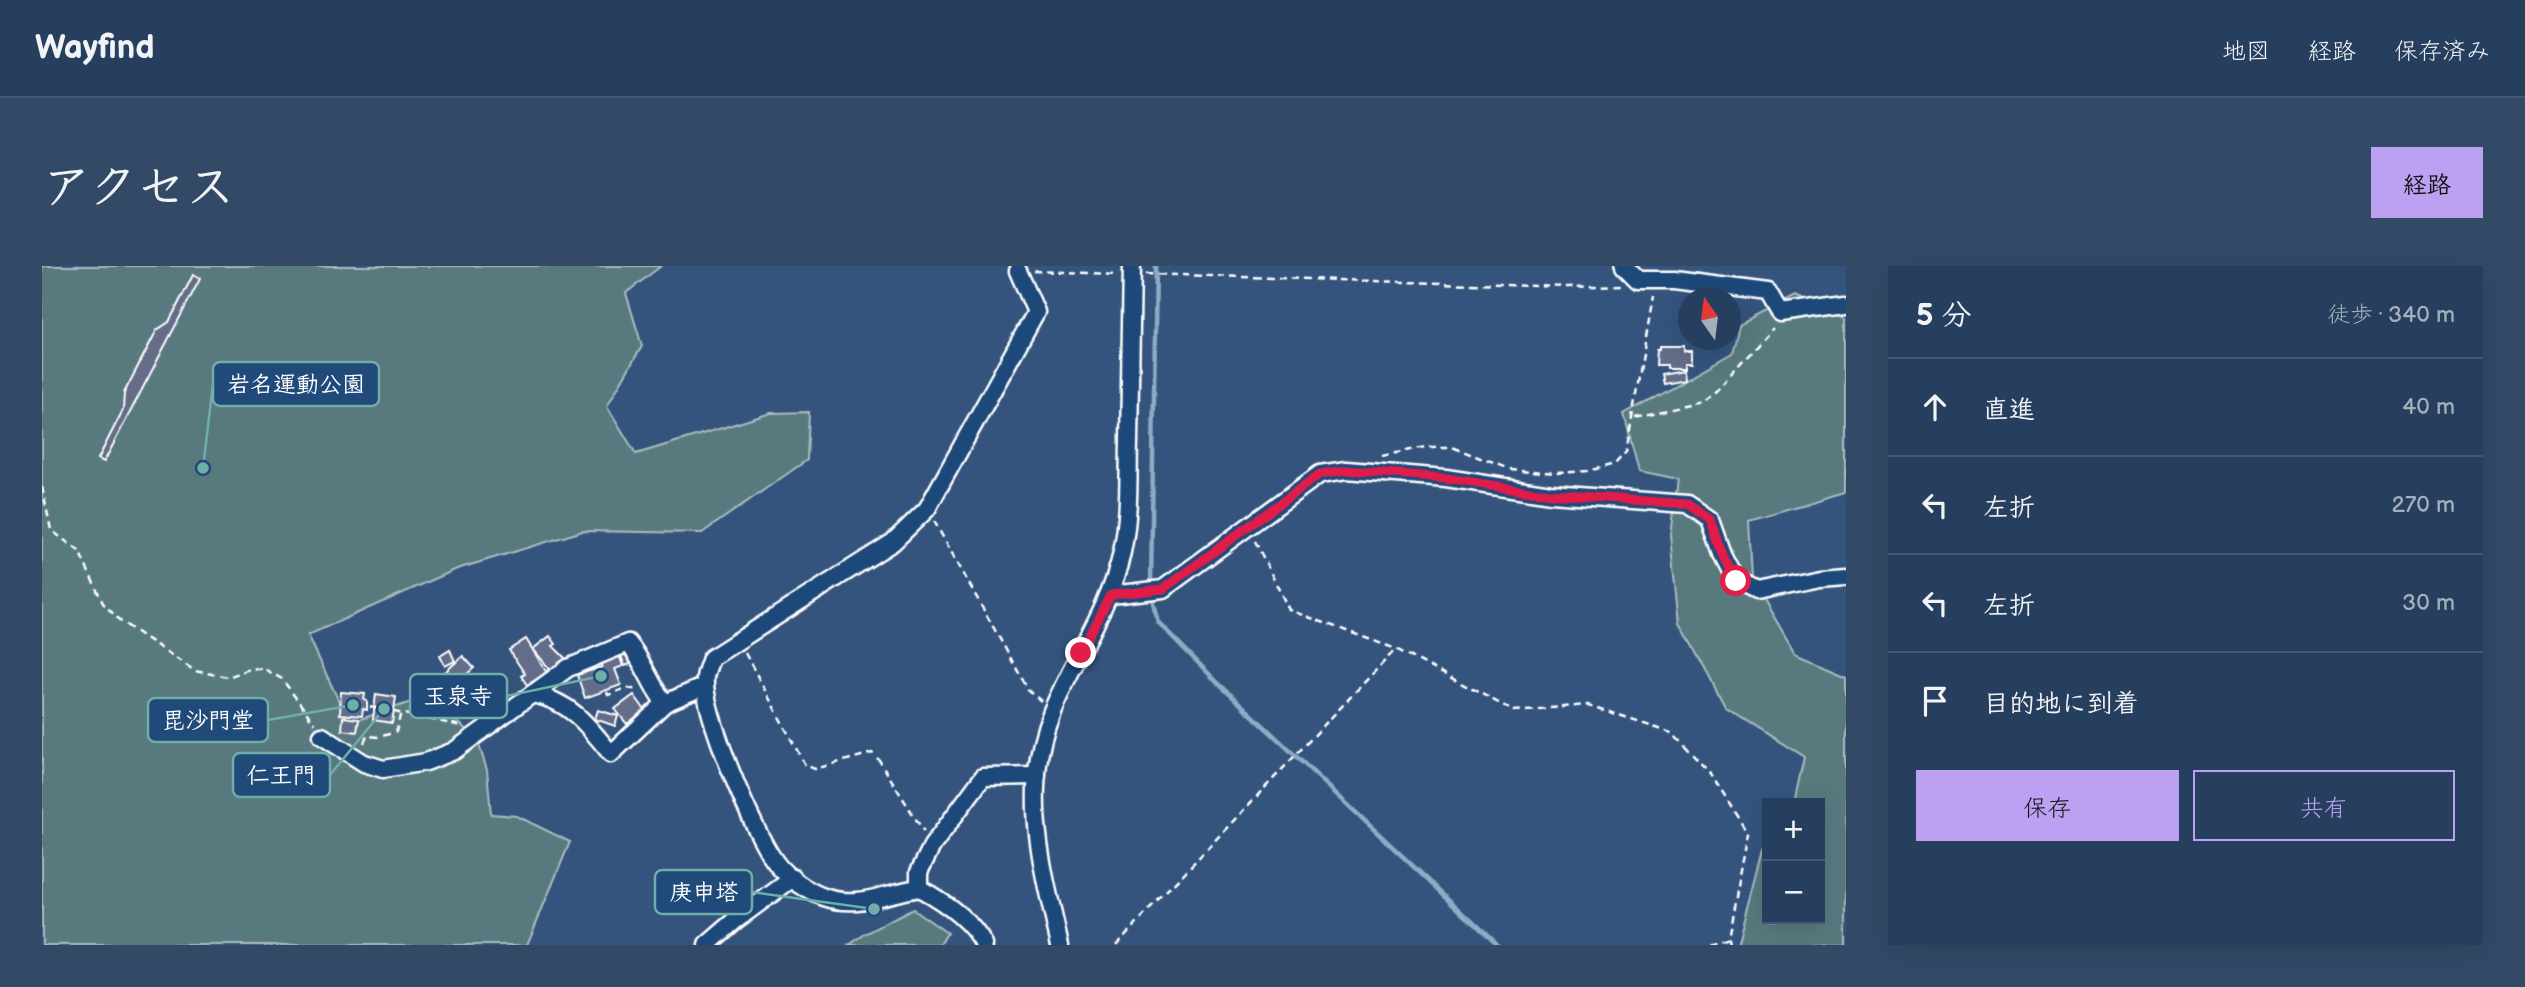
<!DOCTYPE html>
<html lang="ja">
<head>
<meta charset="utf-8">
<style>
  :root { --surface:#273f5e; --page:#334a67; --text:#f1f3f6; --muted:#a4afbc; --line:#435873; --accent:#bca0f2 }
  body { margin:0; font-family:"Balsamiq Sans","Klee One",sans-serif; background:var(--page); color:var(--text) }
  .controls { position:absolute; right:21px; bottom:21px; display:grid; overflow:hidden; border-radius:0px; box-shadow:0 7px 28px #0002 }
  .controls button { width:63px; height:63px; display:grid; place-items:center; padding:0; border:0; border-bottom:2px solid var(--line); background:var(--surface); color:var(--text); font:35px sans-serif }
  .compass { position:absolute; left:1636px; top:21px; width:63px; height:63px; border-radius:50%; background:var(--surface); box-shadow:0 7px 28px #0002; rotate:346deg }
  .stop { position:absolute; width:21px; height:21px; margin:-16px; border:5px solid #e11d48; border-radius:50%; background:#fff }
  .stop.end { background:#e11d48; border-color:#fff; box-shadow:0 2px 7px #0008 }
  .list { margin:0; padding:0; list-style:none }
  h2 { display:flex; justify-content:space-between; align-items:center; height:91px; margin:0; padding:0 28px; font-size:30px }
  h2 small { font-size:23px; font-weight:400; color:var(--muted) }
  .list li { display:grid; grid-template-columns:46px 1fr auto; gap:21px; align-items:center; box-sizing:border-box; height:98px; padding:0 28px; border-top:2px solid var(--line) }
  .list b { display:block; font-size:26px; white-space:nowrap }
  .list em { font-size:23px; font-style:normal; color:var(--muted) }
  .actions { display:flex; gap:14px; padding:21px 28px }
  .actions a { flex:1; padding:16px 0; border:2px solid var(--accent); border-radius:0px; text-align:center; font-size:24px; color:var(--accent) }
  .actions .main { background:var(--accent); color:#111 }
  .icon { flex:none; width:38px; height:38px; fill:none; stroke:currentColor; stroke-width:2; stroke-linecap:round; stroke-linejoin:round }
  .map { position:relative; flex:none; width:1804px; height:679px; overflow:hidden; border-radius:0px }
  header { display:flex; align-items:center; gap:42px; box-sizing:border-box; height:98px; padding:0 35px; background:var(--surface); border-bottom:2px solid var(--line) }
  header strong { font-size:33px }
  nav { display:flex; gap:38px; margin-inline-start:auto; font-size:24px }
  .intro { display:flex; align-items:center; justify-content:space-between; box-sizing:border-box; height:168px; padding:0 42px }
  h1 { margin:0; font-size:49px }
  .button { padding:18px 32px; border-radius:0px; background:var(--accent); color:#111; font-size:24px; font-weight:700 }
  main { display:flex; gap:42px; padding:0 42px }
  aside { flex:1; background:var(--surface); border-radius:0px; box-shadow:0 7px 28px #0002 }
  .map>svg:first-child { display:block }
</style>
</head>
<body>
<header>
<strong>Wayfind</strong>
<nav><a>地図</a><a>経路</a><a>保存済み</a></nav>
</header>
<div class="intro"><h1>アクセス</h1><a class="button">経路</a></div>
<main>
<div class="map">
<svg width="1804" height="679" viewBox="0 0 1804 679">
  <rect width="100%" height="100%" fill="#34547e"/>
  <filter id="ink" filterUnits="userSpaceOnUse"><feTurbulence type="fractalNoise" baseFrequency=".0143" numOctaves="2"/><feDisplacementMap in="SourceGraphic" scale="14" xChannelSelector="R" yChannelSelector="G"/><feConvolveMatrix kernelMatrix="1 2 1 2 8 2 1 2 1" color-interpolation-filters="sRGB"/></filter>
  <g filter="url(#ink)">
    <!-- green -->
    <g fill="#587a7f" stroke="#acbcbf" stroke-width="2">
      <polygon points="0,0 619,0 584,27 600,80 565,140 594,188 729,147 767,146 765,194 660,267 541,265 415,303 266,369 307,457 390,429 436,476 445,504 449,548 475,550 528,576 485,679 0,679"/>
      <polygon points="1753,30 1804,51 1804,226 1707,254 1710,313 1753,387 1804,409 1804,679 1695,679 1720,583 1725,578 1725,653 1778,653 1778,537 1752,537 1762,491 1684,442 1638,357 1629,270 1636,213 1597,205 1582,148 1690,87 1697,59"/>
      <polygon points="871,643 905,667 898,679 807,679 823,668"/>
    </g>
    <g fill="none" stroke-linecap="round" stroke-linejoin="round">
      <!-- stream -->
      <g stroke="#8dacc5" stroke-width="4.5">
        <polyline points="1109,320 1114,0"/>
        <polyline points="1109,329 1116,356 1175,416 1455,679"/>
      </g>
    </g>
    <!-- building -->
    <g fill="#646c88" stroke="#fff" stroke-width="2">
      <polygon points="151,9 158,13 62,196 56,193 81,144 82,127 115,64 127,56"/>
      <polygon points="1618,80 1642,80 1642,85 1650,85 1650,97 1643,97 1643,102 1625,102 1625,99 1614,99 1615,83 1618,83"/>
      <polygon points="1642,104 1643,113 1621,117 1619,108"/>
      <polygon points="508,370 514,378 511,380 523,392 523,395 510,406 491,383"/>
      <polygon points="484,373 505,407 485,419 479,410 483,408 467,384"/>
      <polygon points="408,384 413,395 403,400 398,390"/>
      <polygon points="587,387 591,397 583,400 579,390"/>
      <polygon points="577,389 581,400 573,403 579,419 543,432 535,409 560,401 558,396"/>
      <polygon points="421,390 432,402 425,408 427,410 404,427 393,415"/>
      <polygon points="299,426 323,428 322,434 325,435 325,444 321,443 320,450 298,448"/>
      <polygon points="334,428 354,431 350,457 331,454"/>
      <polygon points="592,429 603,444 585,458 573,443"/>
      <polygon points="556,444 576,450 573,460 553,453"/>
      <polygon points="301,451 317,453 315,466 300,464"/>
    </g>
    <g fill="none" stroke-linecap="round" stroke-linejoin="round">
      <!-- minor casing -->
      <g stroke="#fff" stroke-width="21">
        <g id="minor">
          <polyline points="1582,0 1596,14 1632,14 1726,26 1738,47 1804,38"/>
          <polyline points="1069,329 1121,323 1278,208 1304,204 1404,212 1509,228 1645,238 1668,254 1680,288 1694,315 1714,325 1777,312 1804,310"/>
          <path d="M490 428C528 435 546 459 569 488L623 437"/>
          <path d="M280 470 322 497 341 503 384 496 412 485 526 402 586 377C602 395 608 419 623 437L663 420"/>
          <polyline points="877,622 877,606 890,580 941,511 995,510"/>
          <polyline points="665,679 694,654 751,612"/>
          <path d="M942 679C929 654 901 635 877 622 842 627 817 643 782 631 767 626 744 611 734 597 713 570 660 445 663 413 663 406 667 399 669 392L851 276 885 243 994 46 976 5"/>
          <path d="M1018 679C1000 600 978 524 1010 445 1032 391 1068 344 1080 286 1088 249 1086 212 1087 175 1088 117 1089 58 1090 0"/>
        </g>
      </g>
      <!-- path -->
      <g stroke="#fff" stroke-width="2.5" stroke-dasharray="7 5" stroke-linecap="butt">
        <polyline points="992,5 1076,8"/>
        <polyline points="1104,8 1526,21 1580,19"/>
        <polyline points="1593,151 1660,136 1675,124 1731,62"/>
        <polyline points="1340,190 1383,181 1410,181 1467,203 1513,207 1545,205 1573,198 1584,186 1611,31"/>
        <polyline points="0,221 9,264 37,285 61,337 78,355 153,405 186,411 210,402 224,404 240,413 273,458"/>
        <polyline points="892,255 987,425 999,435"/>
        <polyline points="1213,275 1247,344 1354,383 1472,445 1546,439 1630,466 1668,506 1706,567 1686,672 1687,679"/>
        <polyline points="703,387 763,499 773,503 830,487 837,494 882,566"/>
        <polyline points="565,426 566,429 584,422 597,424"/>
        <polyline points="328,441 420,460"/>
        <polyline points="322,477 325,470 337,471 354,466 359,446"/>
        <polyline points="1074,679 1354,383"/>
        <polyline points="1667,679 1686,672"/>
      </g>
      <!-- minor -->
      <use href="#minor" stroke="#1f4a7a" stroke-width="16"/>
    </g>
  </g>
  <g fill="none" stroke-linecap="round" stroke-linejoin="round" filter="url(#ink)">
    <!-- route -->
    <polyline stroke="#e11d48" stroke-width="9" points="1039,387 1069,329 1121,323 1278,208 1304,204 1404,212 1508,228 1645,238 1668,254 1680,288 1694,315"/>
  </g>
  <!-- callouts -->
  <path fill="none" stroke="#6fada8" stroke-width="2.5" d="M161 202L171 118M559 410L465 430M311 439L226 454M342 443L288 509M832 643L710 626"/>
  <g fill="#6fada8" stroke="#1f4a7a" stroke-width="2.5">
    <circle cx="161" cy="202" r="7"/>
    <circle cx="559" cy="410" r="7"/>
    <circle cx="311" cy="439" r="7"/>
    <circle cx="342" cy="443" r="7"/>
    <circle cx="832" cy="643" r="7"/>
  </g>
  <g fill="#1f4a7a" stroke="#6fada8" stroke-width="2.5">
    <rect x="171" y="96" width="166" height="44" rx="7"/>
    <rect x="368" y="408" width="97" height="44" rx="7"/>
    <rect x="106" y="432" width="120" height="44" rx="7"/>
    <rect x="191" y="487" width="97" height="44" rx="7"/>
    <rect x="613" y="604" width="97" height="44" rx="7"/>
  </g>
  <g font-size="23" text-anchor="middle" font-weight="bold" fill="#fff">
    <text x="254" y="126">岩名運動公園</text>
    <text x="416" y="438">玉泉寺</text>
    <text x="166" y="462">毘沙門堂</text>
    <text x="239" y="517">仁王門</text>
    <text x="662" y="634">庚申塔</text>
  </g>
</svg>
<div class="controls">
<button>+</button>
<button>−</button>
</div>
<svg class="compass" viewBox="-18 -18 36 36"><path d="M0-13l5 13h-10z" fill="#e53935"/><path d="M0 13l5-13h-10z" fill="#a4afbc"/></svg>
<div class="stop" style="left:1694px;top:315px"></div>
<div class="stop end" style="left:1039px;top:387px"></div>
</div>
<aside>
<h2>5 分<small>徒歩 · 340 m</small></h2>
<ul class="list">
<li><svg class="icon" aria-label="ahead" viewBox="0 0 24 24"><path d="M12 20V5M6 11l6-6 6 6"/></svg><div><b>直進</b></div><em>40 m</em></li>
<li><svg class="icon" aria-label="left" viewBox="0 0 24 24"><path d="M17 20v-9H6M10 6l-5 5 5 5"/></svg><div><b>左折</b></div><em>270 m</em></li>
<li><svg class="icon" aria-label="left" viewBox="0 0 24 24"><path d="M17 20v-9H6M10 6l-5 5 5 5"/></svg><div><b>左折</b></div><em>30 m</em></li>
<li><svg class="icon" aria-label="arrive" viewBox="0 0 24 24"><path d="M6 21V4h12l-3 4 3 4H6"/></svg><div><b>目的地に到着</b></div></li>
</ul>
<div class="actions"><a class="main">保存</a><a>共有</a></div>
</aside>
</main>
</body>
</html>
